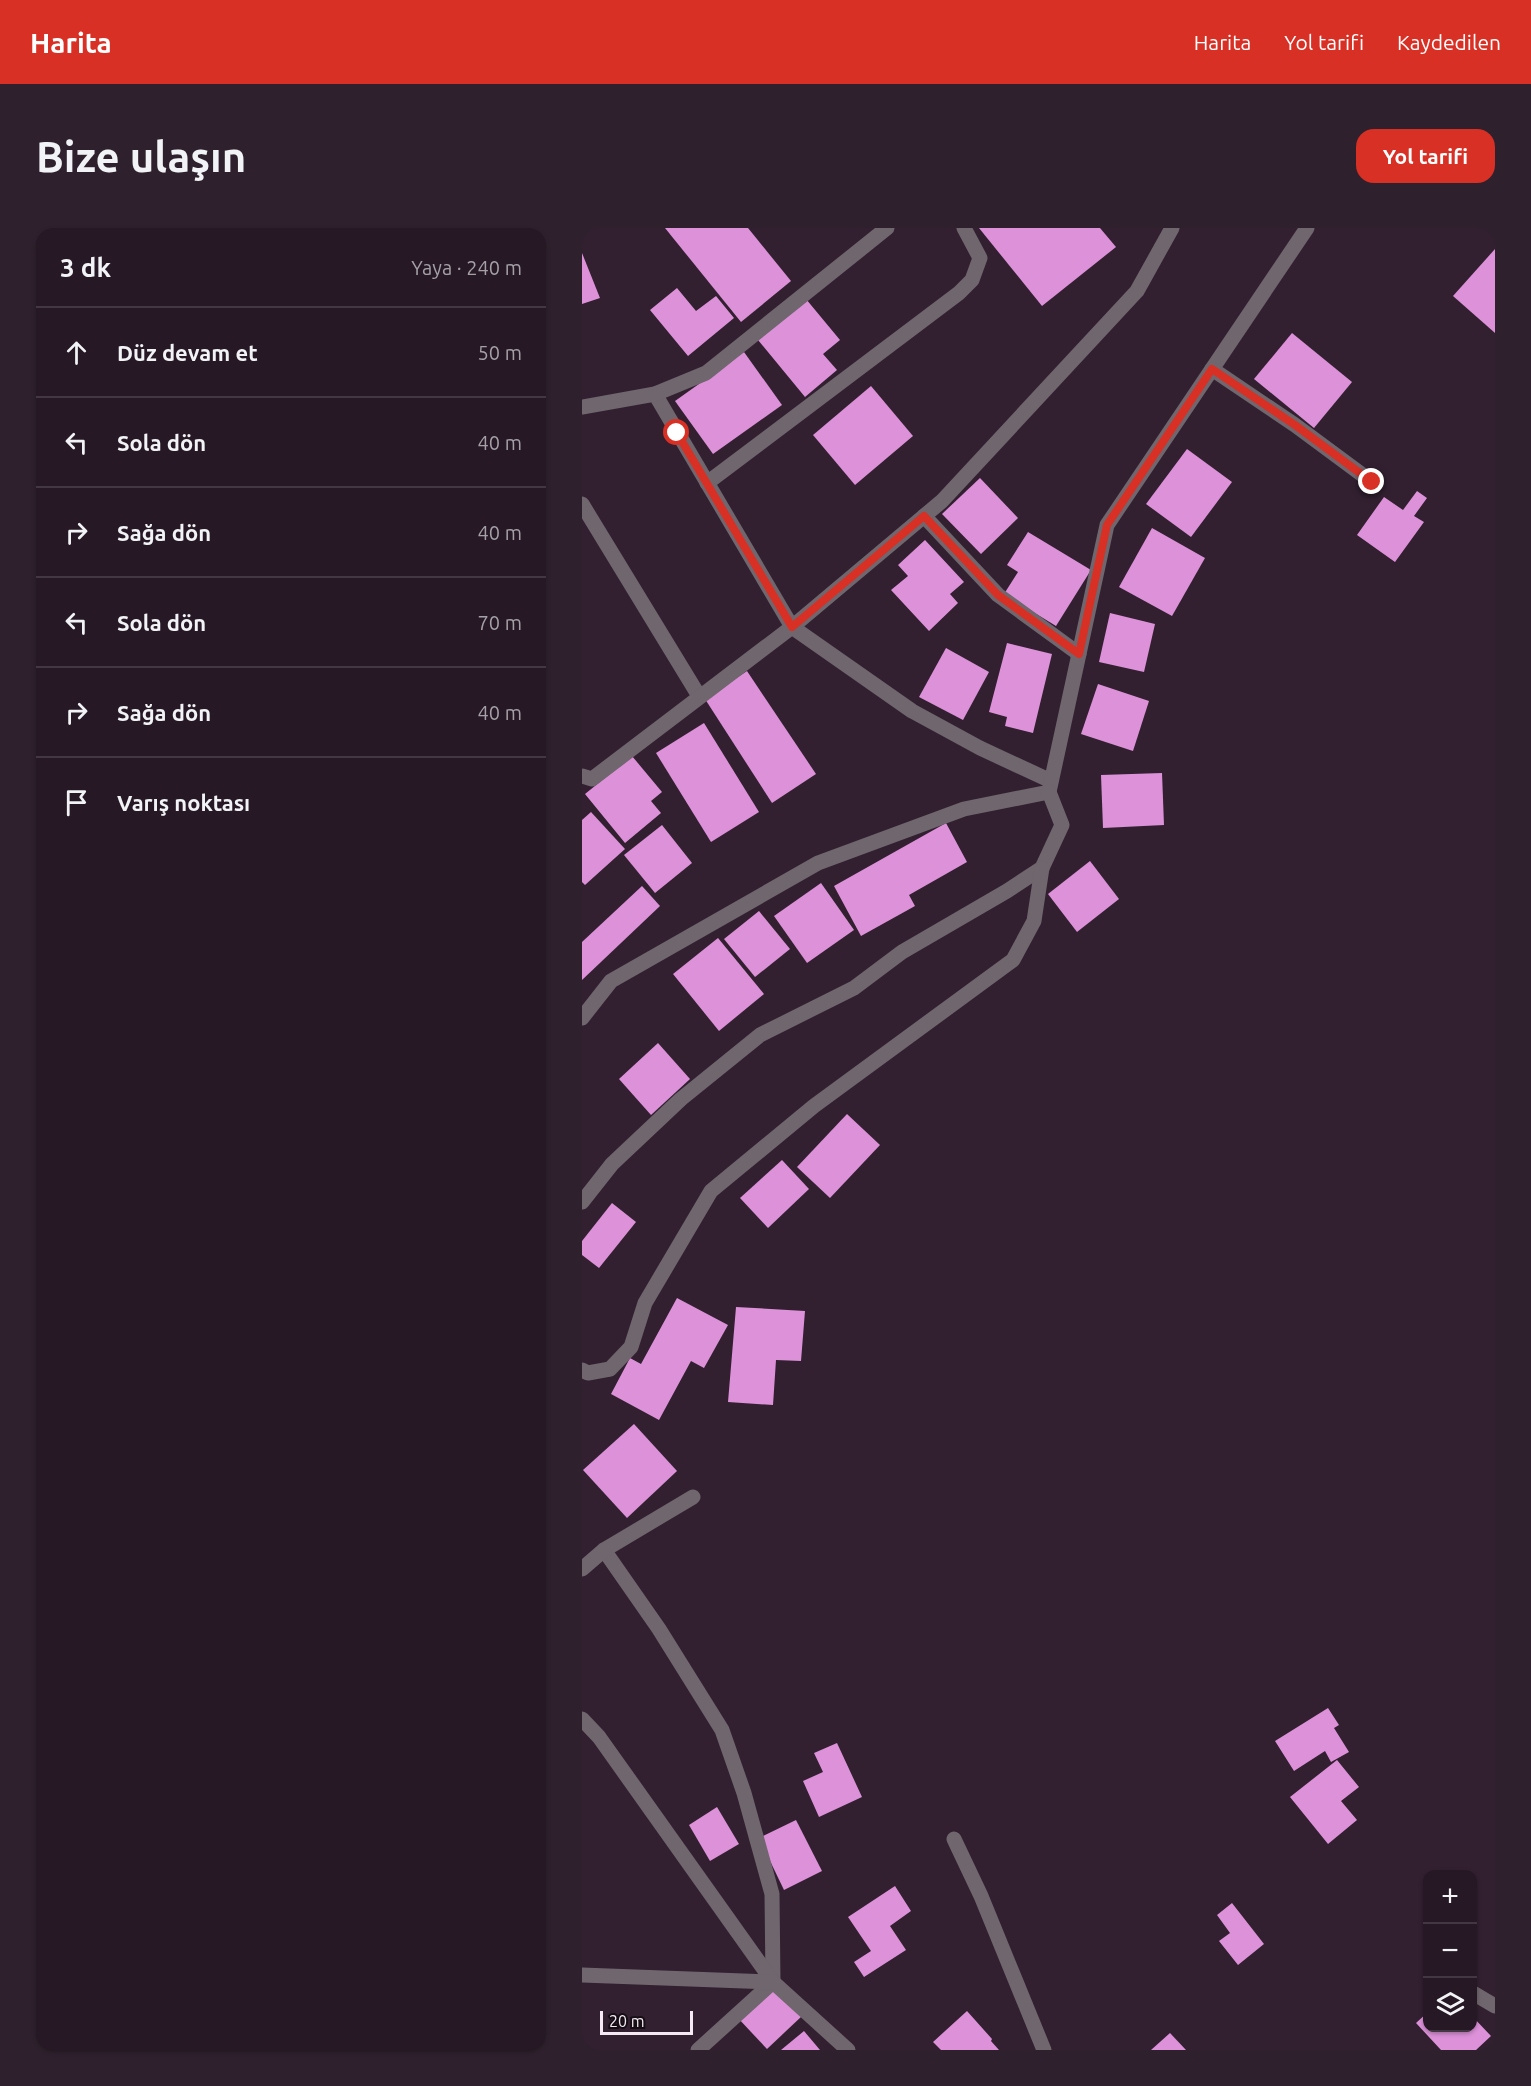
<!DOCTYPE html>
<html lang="tr">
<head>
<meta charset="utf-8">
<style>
  :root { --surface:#261825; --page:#2e212d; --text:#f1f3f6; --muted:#a4a0a7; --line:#423742; --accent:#d93025 }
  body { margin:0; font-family:Ubuntu,sans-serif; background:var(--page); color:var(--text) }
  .controls { position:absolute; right:18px; bottom:18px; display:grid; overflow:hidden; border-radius:12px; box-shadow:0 2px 4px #0004 }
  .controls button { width:54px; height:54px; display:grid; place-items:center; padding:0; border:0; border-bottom:2px solid var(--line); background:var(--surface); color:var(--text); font:30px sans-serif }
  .scale { position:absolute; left:18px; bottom:15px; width:93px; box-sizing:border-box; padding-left:6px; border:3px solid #f5e9f4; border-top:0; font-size:16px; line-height:21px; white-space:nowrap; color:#f5e9f4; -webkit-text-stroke:4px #150d14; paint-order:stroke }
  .stop { position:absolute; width:18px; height:18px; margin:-14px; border:4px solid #d93025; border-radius:50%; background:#fff }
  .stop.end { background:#d93025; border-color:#fff; box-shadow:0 2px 6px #0008 }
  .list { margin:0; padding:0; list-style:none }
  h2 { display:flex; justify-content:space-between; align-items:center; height:78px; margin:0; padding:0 24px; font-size:26px }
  h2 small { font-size:20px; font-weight:400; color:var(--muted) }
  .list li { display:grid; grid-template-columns:39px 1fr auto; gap:18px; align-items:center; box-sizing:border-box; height:90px; padding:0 24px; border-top:2px solid var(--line) }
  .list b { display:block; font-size:22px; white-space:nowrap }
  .list em { font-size:20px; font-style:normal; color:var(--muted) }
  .icon { flex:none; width:33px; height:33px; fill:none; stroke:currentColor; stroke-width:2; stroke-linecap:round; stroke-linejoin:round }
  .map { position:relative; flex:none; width:913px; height:1822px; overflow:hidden; border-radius:18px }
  header { display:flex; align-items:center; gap:36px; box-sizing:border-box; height:84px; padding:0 30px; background:var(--accent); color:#fff }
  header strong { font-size:28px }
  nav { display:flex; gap:33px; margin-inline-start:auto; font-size:21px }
  .intro { display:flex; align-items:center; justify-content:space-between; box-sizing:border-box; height:144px; padding:0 36px }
  h1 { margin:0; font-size:42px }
  .button { padding:15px 27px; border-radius:18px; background:var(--accent); color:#fff; font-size:21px; font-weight:700 }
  main { display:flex; gap:36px; padding:0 36px }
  aside { flex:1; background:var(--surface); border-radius:18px; box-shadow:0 2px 4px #0004 }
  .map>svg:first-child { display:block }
</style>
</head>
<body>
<header>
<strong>Harita</strong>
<nav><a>Harita</a><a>Yol tarifi</a><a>Kaydedilen</a></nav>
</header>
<div class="intro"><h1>Bize ulaşın</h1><a class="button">Yol tarifi</a></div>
<main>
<aside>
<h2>3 dk<small>Yaya · 240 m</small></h2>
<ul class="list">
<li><svg class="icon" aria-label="ahead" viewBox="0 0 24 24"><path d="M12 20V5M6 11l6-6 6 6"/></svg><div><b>Düz devam et</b></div><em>50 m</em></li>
<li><svg class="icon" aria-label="left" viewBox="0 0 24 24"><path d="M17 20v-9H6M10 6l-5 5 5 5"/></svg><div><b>Sola dön</b></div><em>40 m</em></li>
<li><svg class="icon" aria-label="right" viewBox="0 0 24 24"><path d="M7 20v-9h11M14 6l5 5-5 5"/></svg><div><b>Sağa dön</b></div><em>40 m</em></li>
<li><svg class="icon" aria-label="left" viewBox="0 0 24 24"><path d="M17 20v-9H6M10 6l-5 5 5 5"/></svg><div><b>Sola dön</b></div><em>70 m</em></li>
<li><svg class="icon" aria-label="right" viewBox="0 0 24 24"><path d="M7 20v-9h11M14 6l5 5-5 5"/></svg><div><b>Sağa dön</b></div><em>40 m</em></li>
<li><svg class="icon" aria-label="arrive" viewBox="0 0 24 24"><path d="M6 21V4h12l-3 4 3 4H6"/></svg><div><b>Varış noktası</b></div></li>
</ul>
</aside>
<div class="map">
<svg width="913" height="1822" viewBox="0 0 913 1822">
  <rect width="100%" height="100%" fill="#322031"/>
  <!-- building -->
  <g fill="#dc91d9">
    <polygon points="83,0 166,0 209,53 159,94"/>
    <polygon points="397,0 518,0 534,19 460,78"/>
    <polygon points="913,21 913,105 871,68"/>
    <polygon points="0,25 18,70 0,76"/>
    <polygon points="95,60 114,83 134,68 152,90 106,128 68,82"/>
    <polygon points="224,71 258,112 241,126 255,142 223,169 176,112"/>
    <polygon points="710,105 770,154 732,200 672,151"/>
    <polygon points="162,124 200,177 131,226 93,173"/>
    <polygon points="289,158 331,208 273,257 231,207"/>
    <polygon points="605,221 650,254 609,309 564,276"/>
    <polygon points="398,250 436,290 399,326 360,286"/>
    <polygon points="835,263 845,270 832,288 842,294 813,334 775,307 802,269 821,282"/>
    <polygon points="570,300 623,330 590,388 537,359"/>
    <polygon points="446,304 509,342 474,398 422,366 436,344 425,337"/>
    <polygon points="343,312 382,354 368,366 376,375 347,403 309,362 326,348 316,337"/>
    <polygon points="528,385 573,396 562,444 517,434"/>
    <polygon points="425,415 470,426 451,505 423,498 425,489 407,484"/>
    <polygon points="364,420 407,444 381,492 337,469"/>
    <polygon points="165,443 234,546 190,575 123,471"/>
    <polygon points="516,456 567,473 551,523 499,506"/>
    <polygon points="122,495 177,584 129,614 74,525"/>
    <polygon points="50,528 80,564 69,573 79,585 43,615 3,566"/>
    <polygon points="580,545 582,597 521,600 519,547"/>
    <polygon points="9,584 43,621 3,657 0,654 0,592"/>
    <polygon points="364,595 385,634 327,667 333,678 279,708 252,658"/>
    <polygon points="80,597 110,635 73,665 42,627"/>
    <polygon points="508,633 537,671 495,704 466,666"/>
    <polygon points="239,655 272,702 225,735 192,688"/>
    <polygon points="60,658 78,678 0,752 0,714"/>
    <polygon points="177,683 208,721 173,749 142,711"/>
    <polygon points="136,710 182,766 137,803 91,746"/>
    <polygon points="76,815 108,851 69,887 37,851"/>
    <polygon points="265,886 298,917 248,970 215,939"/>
    <polygon points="200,932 227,961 186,1000 158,970"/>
    <polygon points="30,975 54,994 17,1040 0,1027 0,1013"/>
    <polygon points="95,1070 146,1097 122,1140 109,1133 77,1192 29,1166 48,1130 59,1136"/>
    <polygon points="154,1079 223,1083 219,1133 194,1132 191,1177 146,1174"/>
    <polygon points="52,1196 95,1243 45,1290 1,1242"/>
    <polygon points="746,1480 757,1497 752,1500 767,1524 749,1534 743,1523 712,1543 693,1513"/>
    <polygon points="255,1515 280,1569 237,1589 221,1553 241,1544 232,1525"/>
    <polygon points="755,1532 777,1559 759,1573 775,1592 746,1616 708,1569"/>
    <polygon points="135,1579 157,1616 128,1633 107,1597"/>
    <polygon points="214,1592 240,1643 202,1662 177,1610"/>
    <polygon points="313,1658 329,1683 308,1698 324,1722 282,1749 272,1734 289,1723 266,1689"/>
    <polygon points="650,1675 682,1716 656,1737 637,1713 648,1705 635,1687"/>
    <polygon points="190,1756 220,1788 185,1821 155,1789"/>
    <polygon points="385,1783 410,1811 409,1813 417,1822 359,1822 351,1814"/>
    <polygon points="846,1784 846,1800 890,1800 890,1788 909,1808 894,1822 859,1822 834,1795"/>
    <polygon points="222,1803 238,1822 199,1822"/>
    <polygon points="588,1805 604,1822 569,1822"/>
  </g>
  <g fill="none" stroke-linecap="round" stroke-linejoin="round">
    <!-- minor -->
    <g stroke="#6f666e" stroke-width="15">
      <polyline points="630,141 713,197 790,254"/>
      <polyline points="73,166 210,399 330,483 398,520 469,553"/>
      <polyline points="0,179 73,166 124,145 305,0"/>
      <polyline points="125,255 377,65 390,52 398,30 382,0"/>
      <polyline points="0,276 117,468"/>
      <polyline points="342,288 416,367 497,426"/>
      <polyline points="0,548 10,551 210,399 360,273 555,63 590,0"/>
      <polyline points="0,790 29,753 236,635 382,581 467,564 525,297 725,0"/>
      <polyline points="0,974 30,936 99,871 178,807 272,760 320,724 425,663 460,640 480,597 467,564"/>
      <polyline points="0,1142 6,1145 28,1141 49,1119 63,1075 129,963 232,878 431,732 452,693 460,640"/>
      <polyline points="22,1322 77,1401 140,1502 162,1565 190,1666 191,1754 116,1822"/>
      <polyline points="0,1341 22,1322 111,1269"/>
      <polyline points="0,1491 17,1509 191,1754"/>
      <polyline points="372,1611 399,1668 462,1822"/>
      <polyline points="0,1747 191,1754 266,1822"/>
      <polyline points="891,1765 913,1778"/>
    </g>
  </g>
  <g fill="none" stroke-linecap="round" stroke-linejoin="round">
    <!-- route -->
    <polyline stroke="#d93025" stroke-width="8" points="95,205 210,399 342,288 416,367 497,426 525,297 630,141 713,197 790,254"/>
  </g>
</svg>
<div class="controls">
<button>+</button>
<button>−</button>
<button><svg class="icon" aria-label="layers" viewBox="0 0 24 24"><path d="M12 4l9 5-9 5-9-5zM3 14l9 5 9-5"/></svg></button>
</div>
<div class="scale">20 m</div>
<div class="stop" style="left:95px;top:205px"></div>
<div class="stop end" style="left:790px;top:254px"></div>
</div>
</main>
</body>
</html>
